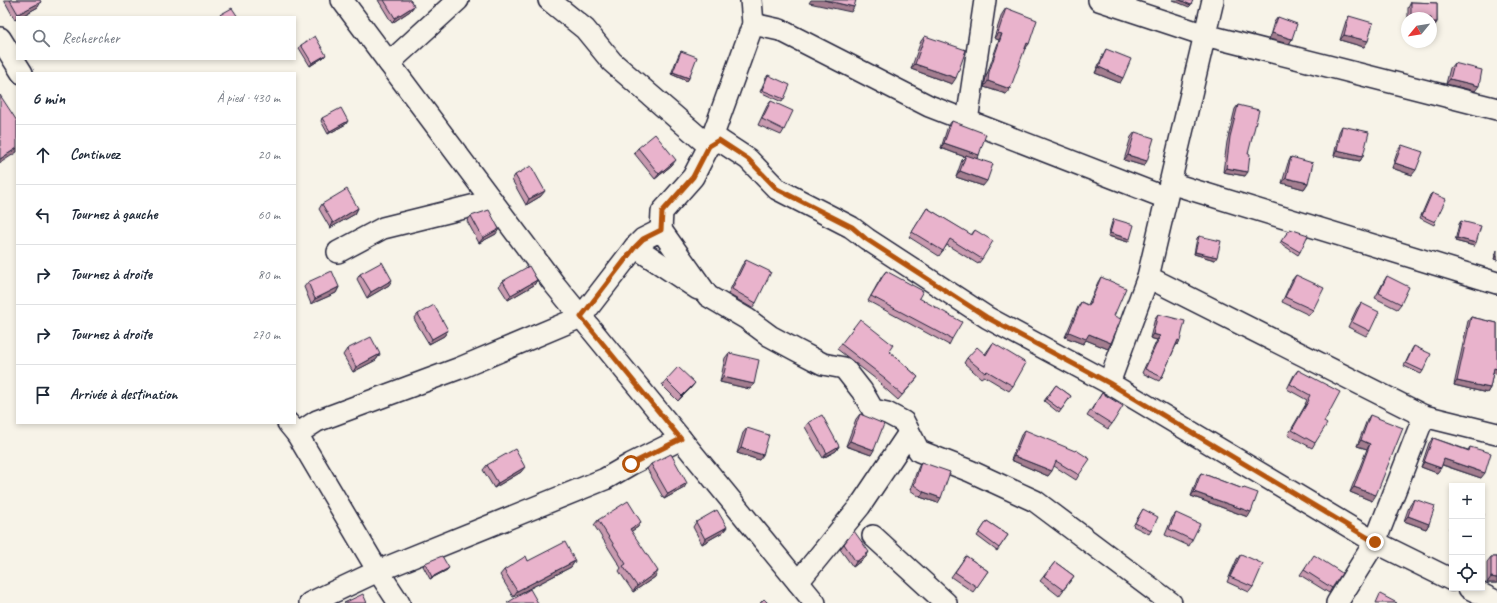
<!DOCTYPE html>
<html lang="fr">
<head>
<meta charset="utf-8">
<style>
  :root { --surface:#fff; --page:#f2f2f3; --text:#1f2937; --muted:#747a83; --line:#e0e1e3 }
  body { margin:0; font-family:Caveat,sans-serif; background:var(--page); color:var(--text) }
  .controls { position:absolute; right:12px; bottom:12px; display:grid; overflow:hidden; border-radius:0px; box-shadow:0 2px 6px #0003 }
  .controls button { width:36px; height:36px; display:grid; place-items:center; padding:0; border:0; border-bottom:1px solid var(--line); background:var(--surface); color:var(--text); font:20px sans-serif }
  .compass { position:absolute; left:1401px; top:12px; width:36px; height:36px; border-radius:50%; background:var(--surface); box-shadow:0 2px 6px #0003; rotate:240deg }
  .stop { position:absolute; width:12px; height:12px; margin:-9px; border:3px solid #b45309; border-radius:50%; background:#fff }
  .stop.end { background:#b45309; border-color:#fff; box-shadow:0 1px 4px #0008 }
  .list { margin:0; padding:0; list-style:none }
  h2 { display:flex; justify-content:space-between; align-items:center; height:52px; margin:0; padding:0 16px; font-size:17px }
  h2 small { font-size:13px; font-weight:400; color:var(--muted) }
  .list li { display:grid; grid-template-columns:26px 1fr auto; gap:12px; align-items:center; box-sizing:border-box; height:60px; padding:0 16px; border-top:1px solid var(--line) }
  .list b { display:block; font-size:15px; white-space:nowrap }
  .list em { font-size:13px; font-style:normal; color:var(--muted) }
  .icon { flex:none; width:22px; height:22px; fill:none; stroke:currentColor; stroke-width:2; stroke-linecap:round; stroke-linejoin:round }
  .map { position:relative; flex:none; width:1497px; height:603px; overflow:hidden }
  .search { position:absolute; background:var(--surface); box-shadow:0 2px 6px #0003; left:16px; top:16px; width:280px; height:44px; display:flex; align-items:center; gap:10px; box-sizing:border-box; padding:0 14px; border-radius:0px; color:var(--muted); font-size:15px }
  .panel { position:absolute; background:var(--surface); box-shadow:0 2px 6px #0003; left:16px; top:72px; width:280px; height:352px; border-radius:0px }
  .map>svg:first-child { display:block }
</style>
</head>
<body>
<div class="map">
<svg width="1497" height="603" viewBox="0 0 1497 603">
  <rect width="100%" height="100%" fill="#f7f3e8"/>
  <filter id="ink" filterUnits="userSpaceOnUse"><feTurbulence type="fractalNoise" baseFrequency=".025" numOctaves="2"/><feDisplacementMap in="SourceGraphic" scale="8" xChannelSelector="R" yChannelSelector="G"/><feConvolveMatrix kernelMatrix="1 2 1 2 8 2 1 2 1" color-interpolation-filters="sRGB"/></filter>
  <g filter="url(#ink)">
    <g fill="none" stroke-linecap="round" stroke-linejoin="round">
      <!-- minor casing -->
      <g stroke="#22223b" stroke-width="24">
        <g id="minor">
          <polyline points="342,0 555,285 815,603"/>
          <polyline points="549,0 585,29 612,62 709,146 753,24 751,0"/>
          <polyline points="1099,0 1205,35 1497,109"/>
          <polyline points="1213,0 1148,277 1424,416 1497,434"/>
          <polyline points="753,24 780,30 929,106 1166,198"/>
          <polyline points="0,38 22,73"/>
          <polyline points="389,63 458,0"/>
          <polyline points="967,121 985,0"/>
          <polyline points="1170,183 1497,283"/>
          <polyline points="661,230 662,212 693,177 709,146 719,140 748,159 777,189 851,227 867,239 988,318 1109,383 1375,542 1452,580"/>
          <polyline points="635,247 698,289"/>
          <polyline points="338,252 383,228 492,201"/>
          <polyline points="1109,383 1148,277"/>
          <polyline points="288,423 297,434 378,571 399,603"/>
          <polyline points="297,434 317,421 460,368 581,317 635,247 643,239 661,230 708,296 747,319 770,336 796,350 823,364 844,368 862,391 873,410 887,413 904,422 919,451 970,471 1035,501 1171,603"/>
          <polyline points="873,536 946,603"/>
          <polyline points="798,582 860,506 909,433"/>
          <polyline points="1469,588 1497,602"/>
          <polyline points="310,603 378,571 605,479 631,464 681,439"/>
          <polyline points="1337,603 1375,542 1424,416"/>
        </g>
      </g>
      <!-- minor -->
      <use href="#minor" stroke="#f7f3e8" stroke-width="21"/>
    </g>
    <!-- wall -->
    <g fill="#c89aaf" stroke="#22223b">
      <polygon points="4,0 40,0 38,7 15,20"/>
      <polygon points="378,0 410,0 414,6 410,11 392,23"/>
      <polygon points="1411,2 1437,3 1437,22 1433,28 1431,28 1431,18 1408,18 1408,8"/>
      <polygon points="1006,8 1029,44 1024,49 1006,94 984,87 986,77 999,40 994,38 1002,14"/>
      <polygon points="1349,16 1364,47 1340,40 1346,21"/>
      <polygon points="1278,17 1292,39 1289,44 1269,39 1274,22"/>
      <polygon points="925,36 952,84 911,69 921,41"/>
      <polygon points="301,45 324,57 310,66 299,48"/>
      <polygon points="1106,49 1120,83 1095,73 1103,55"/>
      <polygon points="681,51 689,78 687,81 671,74 679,54"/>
      <polygon points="1454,63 1475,91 1446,84 1450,68"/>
      <polygon points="768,75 784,99 782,102 760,92 766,78"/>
      <polygon points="771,101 784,130 781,135 758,125 767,106"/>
      <polygon points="1238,105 1248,154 1245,176 1223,172 1227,142 1235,109"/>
      <polygon points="322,118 346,124 328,134 321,121"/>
      <polygon points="952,121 979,155 977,159 983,186 956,177 962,160 965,157 941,148 948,126"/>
      <polygon points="1342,126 1363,156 1360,161 1334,156 1339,132"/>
      <polygon points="1135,132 1144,166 1124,160 1131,137"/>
      <polygon points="1402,145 1412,175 1392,168 1398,150"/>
      <polygon points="638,148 672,165 655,179 634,153"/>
      <polygon points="1291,157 1308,183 1304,189 1282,183 1288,163"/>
      <polygon points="515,175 541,196 526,205 512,180"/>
      <polygon points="1432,193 1435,222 1434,225 1420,218 1430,195"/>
      <polygon points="322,204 358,208 355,214 330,228 319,209"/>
      <polygon points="927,208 971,235 975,230 982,259 978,264 947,245 939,256 909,237"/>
      <polygon points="471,216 496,234 479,243 467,221"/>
      <polygon points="1114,219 1128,242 1108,236 1112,222"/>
      <polygon points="1461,221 1474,246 1455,241 1459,224"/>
      <polygon points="1290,229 1300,252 1298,255 1280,243"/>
      <polygon points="1199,236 1215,260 1194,254 1197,238"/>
      <polygon points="1497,250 1497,260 1494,259"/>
      <polygon points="746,260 756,303 752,308 728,294 742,265"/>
      <polygon points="886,271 919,298 952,339 949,345 868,301 882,276"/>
      <polygon points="360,274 389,285 367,298 357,279"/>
      <polygon points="1296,275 1313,310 1309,315 1282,302 1292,280"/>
      <polygon points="1387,276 1401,304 1397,309 1375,298 1384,281"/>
      <polygon points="1101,277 1114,316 1108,349 1086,340 1083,344 1065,337 1078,307 1081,302 1088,305 1098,282"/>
      <polygon points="537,280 534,285 508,300 499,286 503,281"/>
      <polygon points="308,282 339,287 336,293 311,304 304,287"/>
      <polygon points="1361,303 1370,331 1366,336 1348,327 1357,308"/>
      <polygon points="418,314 448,330 444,336 429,344 414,319"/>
      <polygon points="1158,314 1180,341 1177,345 1176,345 1162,377 1159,381 1142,373 1157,340 1150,338 1155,318"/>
      <polygon points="1471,317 1497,323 1497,374 1493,373 1490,388 1487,393 1454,385 1468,321"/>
      <polygon points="993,343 1013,386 1009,391 984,376 981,378 964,363 967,358 985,354"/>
      <polygon points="841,344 889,351 918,377 914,382 898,400 880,384 881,383 837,349"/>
      <polygon points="1414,346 1423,371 1421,374 1404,366 1412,349"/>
      <polygon points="347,349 380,354 376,360 353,372 343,355"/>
      <polygon points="729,353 750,389 720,382 725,358"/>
      <polygon points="1298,370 1324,422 1315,443 1312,448 1288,435 1306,404 1305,404 1307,400 1287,389 1294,375"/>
      <polygon points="666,380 691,388 678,401 662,385"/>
      <polygon points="1056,385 1071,396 1059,413 1044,401"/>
      <polygon points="1102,393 1112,424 1108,429 1087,416"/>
      <polygon points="860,414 871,455 846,446 856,419"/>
      <polygon points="1370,415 1372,501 1350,492 1367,449 1357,446 1367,420"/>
      <polygon points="809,422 839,446 836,451 823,458 805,427"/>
      <polygon points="747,428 759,460 737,453 743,433"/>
      <polygon points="1025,430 1079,475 1076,480 1054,466 1048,476 1011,460 1021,435"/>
      <polygon points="1433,438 1468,450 1470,447 1481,478 1442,465 1437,473 1421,467 1429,443"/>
      <polygon points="921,462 938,503 920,497 910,490 918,468"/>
      <polygon points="651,464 684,488 664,499 647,469"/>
      <polygon points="487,465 521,472 494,488 483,470"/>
      <polygon points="1201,473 1243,489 1244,488 1248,517 1191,496 1198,477"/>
      <polygon points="1414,499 1429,524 1426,529 1404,521 1410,504"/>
      <polygon points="1143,509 1151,531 1149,534 1133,526"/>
      <polygon points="1176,513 1192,540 1189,546 1165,535 1172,518"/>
      <polygon points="1452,519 1452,530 1449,529"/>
      <polygon points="598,520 638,527 631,531 655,577 633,592 619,571 621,568 594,525"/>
      <polygon points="987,521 1008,535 997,551 977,536"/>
      <polygon points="696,522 727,527 723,532 702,544 693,527"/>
      <polygon points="844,544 866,557 853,567 840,549"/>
      <polygon points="1241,554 1253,587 1249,592 1227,582 1237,559"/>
      <polygon points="966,556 988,571 973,592 951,577"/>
      <polygon points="1491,557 1497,557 1497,583 1487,583 1487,562"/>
      <polygon points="1310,560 1332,588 1329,593 1300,575"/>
      <polygon points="528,561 575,561 571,567 513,597 500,575 504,570"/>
      <polygon points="1055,562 1074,576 1059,596 1040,581"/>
      <polygon points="425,563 447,570 430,579 423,566"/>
    </g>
    <!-- shaded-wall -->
    <g fill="#a37d8f" stroke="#22223b">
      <polygon points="811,0 824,0 854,7 851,12 809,3"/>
      <polygon points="1172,0 1180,0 1191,5 1189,7"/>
      <polygon points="41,2 38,7 20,17 17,17 17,18 15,20 18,14"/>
      <polygon points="414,6 410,11 392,23 395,18"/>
      <polygon points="1431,22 1437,22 1433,28 1431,28"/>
      <polygon points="998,33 1002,34 999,40 994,38"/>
      <polygon points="1272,33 1292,39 1289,44 1269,39"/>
      <polygon points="1344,35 1368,41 1364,47 1340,40"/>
      <polygon points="1027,43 1029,44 1025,49 1023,48"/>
      <polygon points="326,55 324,57 310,66 312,63"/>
      <polygon points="915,64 956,78 952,84 911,69"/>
      <polygon points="1099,67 1123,78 1120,83 1095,73"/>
      <polygon points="673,72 689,78 687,81 671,74"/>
      <polygon points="1450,79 1479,86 1475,91 1446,84"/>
      <polygon points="988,81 1010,89 1006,94 984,87"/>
      <polygon points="348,121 346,124 328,134 330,131"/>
      <polygon points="944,143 979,155 975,161 966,155 965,157 941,148"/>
      <polygon points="17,148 17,152 0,163 0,159"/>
      <polygon points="1337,150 1363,156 1360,161 1334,156"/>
      <polygon points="1128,155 1147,161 1144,166 1124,160"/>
      <polygon points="676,160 672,165 655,179 659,174"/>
      <polygon points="1395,163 1416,170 1412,175 1392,168"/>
      <polygon points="1226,168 1248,172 1245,176 1223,172"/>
      <polygon points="960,171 987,181 983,186 956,177"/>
      <polygon points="1286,178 1308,183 1304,189 1282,183"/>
      <polygon points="545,191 541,196 526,205 529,199"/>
      <polygon points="358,208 355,214 330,228 333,223"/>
      <polygon points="499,229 496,234 479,243 483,238"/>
      <polygon points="1110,233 1130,239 1128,242 1108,236"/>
      <polygon points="1457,238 1476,243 1474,246 1455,241"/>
      <polygon points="1195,252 1217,257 1215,260 1194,254"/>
      <polygon points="1496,256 1497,256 1497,260 1494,259"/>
      <polygon points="392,280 389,285 367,298 371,292"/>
      <polygon points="537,280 534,285 508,300 511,295"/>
      <polygon points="339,287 336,293 311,304 315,299"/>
      <polygon points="448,330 444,336 429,344 432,339"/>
      <polygon points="1069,332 1089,334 1111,343 1108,349 1086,340 1083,344 1065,337"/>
      <polygon points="1153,334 1160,336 1157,340 1150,338"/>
      <polygon points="1178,340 1180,341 1177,345 1175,345"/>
      <polygon points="380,354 376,360 353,372 356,367"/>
      <polygon points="1494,368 1497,369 1497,374 1491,373"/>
      <polygon points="723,377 754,384 750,389 720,382"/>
      <polygon points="1457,381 1490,388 1487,393 1454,385"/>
      <polygon points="695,383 691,388 678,401 682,396"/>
      <polygon points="1361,440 1370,444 1367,449 1357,446"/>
      <polygon points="850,441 874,450 871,455 846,446"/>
      <polygon points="839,446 836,451 823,458 827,453"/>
      <polygon points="741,448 763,455 759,460 737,453"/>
      <polygon points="1014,456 1052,471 1048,476 1011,460"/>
      <polygon points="1444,459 1485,473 1481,478 1440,464"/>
      <polygon points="1424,462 1441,468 1437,473 1421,467"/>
      <polygon points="525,467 521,472 494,488 498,483"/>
      <polygon points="687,483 684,488 664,499 668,494"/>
      <polygon points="1354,487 1376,495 1372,501 1350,492"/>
      <polygon points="924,492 941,498 938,503 920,497"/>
      <polygon points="1194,492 1251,512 1248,517 1191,496"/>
      <polygon points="1408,516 1429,524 1426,529 1404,521"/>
      <polygon points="641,522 638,527 626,535 630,529"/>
      <polygon points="1452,526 1452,530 1449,529"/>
      <polygon points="727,527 723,532 702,544 705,539"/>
      <polygon points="869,552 866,557 853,567 856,562"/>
      <polygon points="575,561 571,567 513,597 517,591"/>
      <polygon points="449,568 447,570 430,579 432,577"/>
      <polygon points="658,571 655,577 633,592 637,586"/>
      <polygon points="1491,577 1497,578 1497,583 1487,583"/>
    </g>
    <!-- building -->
    <g fill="#e9b3cc" stroke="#22223b">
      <polygon points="10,0 40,0 41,2 18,14"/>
      <polygon points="384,0 410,0 414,6 395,18"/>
      <polygon points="824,0 856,0 854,7"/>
      <polygon points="1180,0 1193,0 1191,5"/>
      <polygon points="1411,2 1437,3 1437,22 1431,22 1431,18 1411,18"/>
      <polygon points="232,8 238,17 216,17"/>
      <polygon points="1006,8 1037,20 1029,44 1027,43 1010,89 988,81 989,72 1002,34 998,33"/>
      <polygon points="1349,16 1373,23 1368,41 1344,35"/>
      <polygon points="1278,17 1297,24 1292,39 1272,33"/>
      <polygon points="315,36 326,55 312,63 301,45"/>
      <polygon points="925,36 966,50 956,78 915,64"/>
      <polygon points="1106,49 1131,59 1123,78 1099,67"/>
      <polygon points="681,51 697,57 689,78 673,72"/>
      <polygon points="1454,63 1482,70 1479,86 1450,79"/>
      <polygon points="768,75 790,85 784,99 762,90"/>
      <polygon points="0,95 17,121 17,148 0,159"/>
      <polygon points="771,101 793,111 784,130 762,119"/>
      <polygon points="1238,105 1259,110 1248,154 1250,154 1248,172 1226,168 1230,137"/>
      <polygon points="341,108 348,121 330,131 322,118"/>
      <polygon points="952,121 986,134 979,155 944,143"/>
      <polygon points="1342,126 1369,132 1363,156 1337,150"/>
      <polygon points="1135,132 1154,138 1147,161 1128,155"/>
      <polygon points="655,134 676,160 659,174 638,148"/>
      <polygon points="1402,145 1423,152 1416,170 1395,163"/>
      <polygon points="966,155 993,164 987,181 960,171"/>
      <polygon points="1291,157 1313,163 1308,183 1286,178"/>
      <polygon points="531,166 545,191 529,199 515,175"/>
      <polygon points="347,189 358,208 333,223 322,204"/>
      <polygon points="1432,193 1446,199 1435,222 1422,216"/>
      <polygon points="927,208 972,235 975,230 993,241 982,259 950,239 943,251 912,232"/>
      <polygon points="489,210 499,229 483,238 471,216"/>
      <polygon points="1114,219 1134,225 1130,239 1110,233"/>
      <polygon points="1461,221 1481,226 1476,243 1457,238"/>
      <polygon points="1290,229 1308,235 1300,252 1281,241"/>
      <polygon points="1199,236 1221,241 1217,257 1195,252"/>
      <polygon points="746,260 771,272 756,303 732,289"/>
      <polygon points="382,262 392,280 371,292 360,274"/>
      <polygon points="529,266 537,280 511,295 503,281"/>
      <polygon points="332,271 339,287 315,299 308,282"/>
      <polygon points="886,271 923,291 919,298 962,322 952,339 871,296"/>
      <polygon points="1296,275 1324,288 1313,310 1285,297"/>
      <polygon points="1387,276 1409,287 1401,304 1379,293"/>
      <polygon points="1101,277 1126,288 1114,316 1121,319 1111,343 1089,334 1086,339 1069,332 1081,302 1089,306"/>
      <polygon points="1361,303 1379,312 1370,331 1352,322"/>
      <polygon points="434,305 448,330 432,339 418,314"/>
      <polygon points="1158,314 1185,321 1180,341 1178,340 1162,377 1145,369 1160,336 1153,334"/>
      <polygon points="1471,317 1497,323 1497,369 1494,368 1490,388 1457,381"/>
      <polygon points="860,319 893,345 889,351 918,377 902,395 884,379 885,378 841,344"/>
      <polygon points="371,337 380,354 356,367 347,349"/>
      <polygon points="993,343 1026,363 1013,386 987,371 985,373 967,358 977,347 986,355"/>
      <polygon points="1414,346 1431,354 1423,371 1406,363"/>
      <polygon points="729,353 759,360 754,384 723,377"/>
      <polygon points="678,367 695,383 682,396 666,380"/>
      <polygon points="1298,370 1340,392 1324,422 1327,424 1315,443 1292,430 1309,400 1308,399 1310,395 1290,384"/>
      <polygon points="1056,385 1071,396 1061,410 1046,399"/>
      <polygon points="1102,393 1123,406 1112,424 1091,411"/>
      <polygon points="860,414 884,424 874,450 850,441"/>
      <polygon points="822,415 839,446 827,453 809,422"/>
      <polygon points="1370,415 1403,428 1376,495 1354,487 1370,444 1361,440"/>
      <polygon points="747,428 769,435 763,455 741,448"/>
      <polygon points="1025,430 1075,451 1076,450 1090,459 1079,475 1056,461 1052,471 1014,456"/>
      <polygon points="1433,438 1469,451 1470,447 1491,453 1485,473 1444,459 1441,468 1424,462"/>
      <polygon points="515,449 525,467 498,483 487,465"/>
      <polygon points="671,454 687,483 668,494 651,464"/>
      <polygon points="921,462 950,472 941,498 924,492 914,485"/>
      <polygon points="1201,473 1243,489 1244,488 1258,493 1251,512 1194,492"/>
      <polygon points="1414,499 1435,506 1429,524 1408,516"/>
      <polygon points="628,501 641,522 630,529 658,571 637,586 623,566 626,564 598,520"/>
      <polygon points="1143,509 1158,517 1151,531 1135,523"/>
      <polygon points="717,510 727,527 705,539 696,522"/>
      <polygon points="1176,513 1200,524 1192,540 1169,529"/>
      <polygon points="1482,514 1484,514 1482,522"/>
      <polygon points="987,521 1008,535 999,548 979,533"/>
      <polygon points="854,531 869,552 856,562 844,544"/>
      <polygon points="565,542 575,561 517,591 504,570 526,556 528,561"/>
      <polygon points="1241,554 1263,564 1253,587 1230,577"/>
      <polygon points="1314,555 1342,573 1332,588 1304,570"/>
      <polygon points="442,556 449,568 432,577 425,563"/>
      <polygon points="966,556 988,571 977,587 955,572"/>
      <polygon points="1491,557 1497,557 1497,578 1491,577"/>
      <polygon points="1055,562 1074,576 1063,590 1044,576"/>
      <polygon points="530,589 538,603 507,603"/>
      <polygon points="363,594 367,603 344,603"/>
      <polygon points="1380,594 1397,603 1376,603"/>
      <polygon points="764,599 768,603 760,603"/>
    </g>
  </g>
  <g fill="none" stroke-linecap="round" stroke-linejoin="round" filter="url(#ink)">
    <!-- route -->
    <polyline stroke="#b45309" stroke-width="5" points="631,464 681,439 581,317 635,247 643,239 661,230 662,212 693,177 709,146 719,140 748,159 777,189 852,227 866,239 988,318 1109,383 1375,542"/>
  </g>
</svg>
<div class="controls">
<button>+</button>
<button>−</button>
<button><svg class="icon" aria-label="locate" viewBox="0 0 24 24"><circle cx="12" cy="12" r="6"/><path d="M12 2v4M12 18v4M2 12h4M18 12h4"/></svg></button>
</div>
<svg class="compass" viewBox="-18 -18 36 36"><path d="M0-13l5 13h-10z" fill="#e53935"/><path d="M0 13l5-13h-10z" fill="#747a83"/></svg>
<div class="stop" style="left:631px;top:464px"></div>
<div class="stop end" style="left:1375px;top:542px"></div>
<div class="search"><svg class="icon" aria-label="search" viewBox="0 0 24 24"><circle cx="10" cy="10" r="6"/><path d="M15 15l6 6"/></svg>Rechercher</div>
<section class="panel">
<h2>6 min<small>À pied · 430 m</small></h2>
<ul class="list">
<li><svg class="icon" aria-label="ahead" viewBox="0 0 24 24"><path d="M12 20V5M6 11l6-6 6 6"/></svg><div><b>Continuez</b></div><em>20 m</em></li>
<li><svg class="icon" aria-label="left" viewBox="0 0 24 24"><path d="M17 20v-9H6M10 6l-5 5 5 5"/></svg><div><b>Tournez à gauche</b></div><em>60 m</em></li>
<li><svg class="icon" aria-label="right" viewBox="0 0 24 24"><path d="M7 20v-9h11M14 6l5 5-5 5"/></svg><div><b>Tournez à droite</b></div><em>80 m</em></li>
<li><svg class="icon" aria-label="right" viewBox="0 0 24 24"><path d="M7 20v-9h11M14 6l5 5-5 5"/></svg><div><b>Tournez à droite</b></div><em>270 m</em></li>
<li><svg class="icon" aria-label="arrive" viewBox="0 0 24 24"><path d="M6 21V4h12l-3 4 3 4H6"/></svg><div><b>Arrivée à destination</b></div></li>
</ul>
</section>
</div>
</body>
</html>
